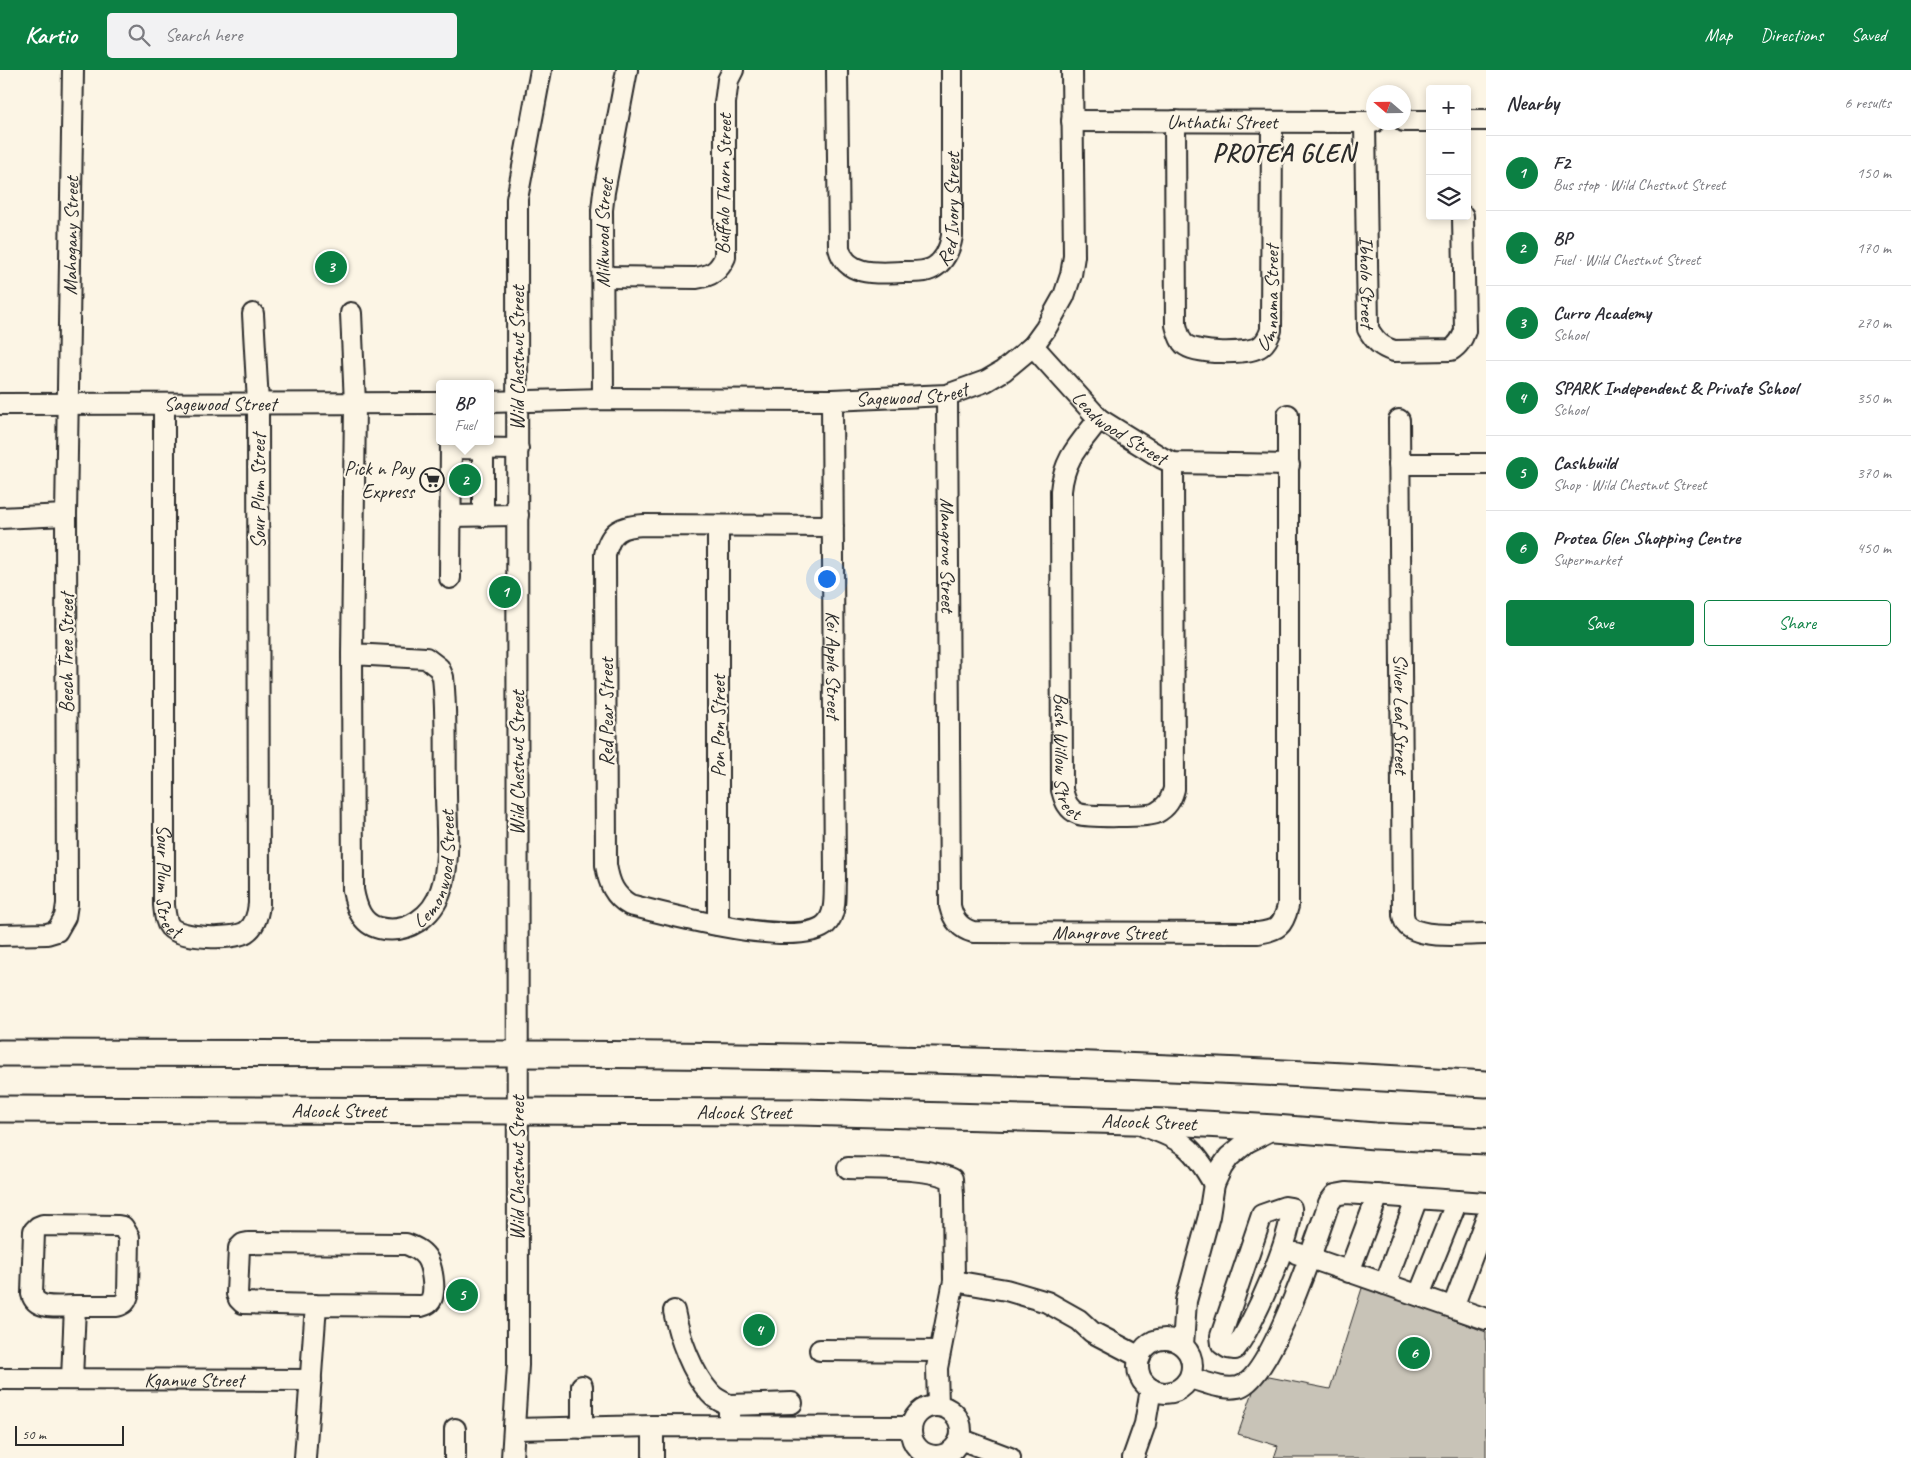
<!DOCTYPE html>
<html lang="en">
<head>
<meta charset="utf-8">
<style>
  :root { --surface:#fff; --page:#f2f2f3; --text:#2b2b33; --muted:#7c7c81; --line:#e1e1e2; --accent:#0b8043 }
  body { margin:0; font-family:Caveat,sans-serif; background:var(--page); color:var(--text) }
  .controls { position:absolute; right:15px; top:15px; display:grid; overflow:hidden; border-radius:5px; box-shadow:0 2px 8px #0003 }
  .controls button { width:45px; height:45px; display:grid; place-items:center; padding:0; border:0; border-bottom:1px solid var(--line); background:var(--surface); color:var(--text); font:25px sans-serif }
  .compass { position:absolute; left:1366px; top:15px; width:45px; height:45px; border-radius:50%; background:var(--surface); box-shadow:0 2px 8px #0003; rotate:290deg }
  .scale { position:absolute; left:15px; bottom:12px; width:109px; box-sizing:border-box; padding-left:5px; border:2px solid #2b2b2b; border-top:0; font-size:14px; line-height:18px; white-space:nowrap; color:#2b2b2b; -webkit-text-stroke:4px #fcf5e5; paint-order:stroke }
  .you { position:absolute; left:826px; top:508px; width:18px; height:18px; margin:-12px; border:4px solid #fff; border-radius:50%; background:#1a73e8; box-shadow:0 0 0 8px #1a73e833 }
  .badge { display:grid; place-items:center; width:32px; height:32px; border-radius:50%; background:var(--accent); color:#fff; font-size:16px; font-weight:700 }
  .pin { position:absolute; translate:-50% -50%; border:2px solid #fff; box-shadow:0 1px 5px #0006 }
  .popup { position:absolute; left:436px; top:310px; width:58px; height:65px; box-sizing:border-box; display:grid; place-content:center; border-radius:5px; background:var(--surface); filter:drop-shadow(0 1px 4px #0005); font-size:16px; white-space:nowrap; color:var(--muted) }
  .popup b { font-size:19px; color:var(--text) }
  .popup::after { content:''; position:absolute; left:50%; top:100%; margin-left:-10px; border:10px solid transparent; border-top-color:var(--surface) }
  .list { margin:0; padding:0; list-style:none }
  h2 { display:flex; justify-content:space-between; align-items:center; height:65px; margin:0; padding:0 20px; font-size:21px }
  h2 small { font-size:16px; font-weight:400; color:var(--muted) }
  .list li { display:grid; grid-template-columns:32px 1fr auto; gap:15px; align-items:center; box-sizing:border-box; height:75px; padding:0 20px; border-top:1px solid var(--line) }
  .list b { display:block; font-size:19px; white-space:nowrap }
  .list p { margin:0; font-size:16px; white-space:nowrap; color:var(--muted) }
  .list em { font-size:16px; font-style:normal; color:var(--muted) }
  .actions { display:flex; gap:10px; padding:15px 20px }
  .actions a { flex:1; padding:11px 0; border:1px solid var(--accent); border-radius:5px; text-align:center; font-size:18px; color:var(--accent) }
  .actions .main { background:var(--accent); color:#fff }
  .icon { flex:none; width:28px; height:28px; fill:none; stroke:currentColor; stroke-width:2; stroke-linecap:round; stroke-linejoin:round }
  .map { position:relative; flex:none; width:1486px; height:1388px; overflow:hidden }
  header { display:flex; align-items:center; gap:30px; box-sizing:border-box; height:70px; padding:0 25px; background:var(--accent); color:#fff }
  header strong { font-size:24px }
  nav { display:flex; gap:28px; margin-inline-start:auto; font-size:18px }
  .search { width:350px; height:45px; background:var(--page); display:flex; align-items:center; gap:12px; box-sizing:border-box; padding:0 18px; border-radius:5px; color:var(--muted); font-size:19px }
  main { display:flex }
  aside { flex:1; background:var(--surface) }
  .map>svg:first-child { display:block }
</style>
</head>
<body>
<header>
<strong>Kartio</strong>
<div class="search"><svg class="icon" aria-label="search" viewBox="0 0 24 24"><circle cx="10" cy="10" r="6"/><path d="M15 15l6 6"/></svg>Search here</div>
<nav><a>Map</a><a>Directions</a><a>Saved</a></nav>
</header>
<main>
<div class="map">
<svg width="1486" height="1388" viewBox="0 0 1486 1388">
  <rect width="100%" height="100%" fill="#fcf5e5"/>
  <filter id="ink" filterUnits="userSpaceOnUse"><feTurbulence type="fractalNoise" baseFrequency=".02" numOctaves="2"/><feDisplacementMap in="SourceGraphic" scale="10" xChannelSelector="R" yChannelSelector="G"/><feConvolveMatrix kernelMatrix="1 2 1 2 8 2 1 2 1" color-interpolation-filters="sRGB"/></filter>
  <g filter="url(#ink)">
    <!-- building -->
    <polygon fill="#c8c3b7" stroke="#2b2b2b" points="1363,1215 1486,1262 1486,1388 1274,1388 1278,1376 1238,1364 1259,1305 1330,1319"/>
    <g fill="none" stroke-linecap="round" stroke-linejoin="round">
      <!-- minor casing -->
      <g stroke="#2b2b2b" stroke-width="24">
        <g id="minor">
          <path id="s1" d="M837 0 839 178C846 207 879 203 902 202 912 202 924 203 933 198 945 191 950 178 952 166V0"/>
          <polyline points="1467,50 1486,50"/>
          <path id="s2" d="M1072 51 1374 52"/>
          <path id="s3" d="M1175 51 1176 255C1178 262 1179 269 1184 274 1195 284 1249 285 1261 276 1266 272 1269 266 1271 260L1272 53"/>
          <polyline points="1404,51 1430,51"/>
          <path id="s4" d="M1365 52 1368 259C1375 271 1381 277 1394 281L1451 280C1459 275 1462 269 1465 261L1463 146"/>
          <path d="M603 207 696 208C711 206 719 201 725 187V33L728 10 733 0"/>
          <path id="s5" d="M351 243 355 334 352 584 353 820C356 836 361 854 379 858 407 865 433 846 441 820 451 792 446 752 446 721 445 684 447 645 443 607L439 598 426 588 352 584"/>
          <path id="s6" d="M1033 276 1099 349 1162 388 1173 393 1289 395"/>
          <path id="s7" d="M947 325 950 836C953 849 959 858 973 862L1258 863C1278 860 1283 856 1288 836V345"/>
          <path id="s8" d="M603 329 602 140 604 122 627 0"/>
          <path id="s9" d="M832 330 835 810C834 824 837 843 826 854 799 880 665 844 630 835 614 826 609 813 606 795L605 485C610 461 621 456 644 455L833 456"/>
          <path id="s10" d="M490 332 603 329 832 330 947 325 986 311 1003 301 1033 276 1046 258 1064 226 1071 205 1074 186 1072 0"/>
          <path id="s11" d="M0 334 440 333"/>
          <path id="s12" d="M164 334V835C165 843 165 851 170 857 181 869 233 870 246 862 255 856 258 844 259 834L258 333 253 244"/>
          <path id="s13" d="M1099 349C1080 374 1064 388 1061 421L1062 720C1065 731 1068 740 1079 744 1088 747 1148 747 1156 743 1167 737 1171 730 1174 719L1173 393"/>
          <path id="s14" d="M1399 350 1403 845C1404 850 1405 853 1408 856 1423 869 1466 864 1486 864"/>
          <polyline points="451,378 518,379"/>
          <polyline points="1399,394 1486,394"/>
          <polyline points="450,446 518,445"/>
          <polyline points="483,446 483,378"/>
          <polyline points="0,448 66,445"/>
          <polyline points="718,457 718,855"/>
          <polyline points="450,508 451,371"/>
          <path id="s15" d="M0 865 47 864 57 861 65 847 67 834 66 445 73 0"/>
          <path d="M1144 1056C1184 1070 1193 1077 1214 1114"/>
          <path d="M848 1098C876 1099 928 1097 952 1109L953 1125 954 1211 937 1298 938 1336"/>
          <path d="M1285 1137 1291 1138C1294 1163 1252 1258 1235 1279L1228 1278 1222 1274 1221 1266 1262 1145Z"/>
          <polyline points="1296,1183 1486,1249"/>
          <polyline points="1349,1202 1378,1125"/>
          <polyline points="954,1211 1006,1220 1047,1232 1079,1250 1092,1262 1140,1287"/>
          <polyline points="1385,1214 1417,1128"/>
          <polyline points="1419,1225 1457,1131"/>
          <polyline points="1453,1237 1486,1149"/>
          <path d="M674 1241C679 1267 692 1303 710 1323 715 1329 722 1332 729 1335"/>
          <circle cx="1165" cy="1296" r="27"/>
          <polyline points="1183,1275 1186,1231 1209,1146 1214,1114 1222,1097 1229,1087 1247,1072 1275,1058"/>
          <polyline points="820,1280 940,1281"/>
          <path d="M1190 1308C1205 1312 1222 1320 1238 1317 1271 1310 1317 1166 1329 1133L1335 1125 1346 1123 1486 1133"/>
          <path id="s16" d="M0 1309 311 1310"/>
          <path d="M72 1309 75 1236H117C124 1234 126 1232 128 1225L129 1167 123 1157 118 1156 43 1155 38 1157 34 1161 32 1224C36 1241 61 1236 75 1236"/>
          <circle cx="936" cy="1361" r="25"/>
          <polyline points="729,1347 729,1335 792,1333"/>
          <polyline points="582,1358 582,1316"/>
          <polyline points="455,1359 455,1388"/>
          <polyline points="514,1359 653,1356 911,1357"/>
          <polyline points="960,1369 1010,1388"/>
          <path d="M305 1388 316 1235 421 1236C425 1235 429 1234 431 1230 436 1220 432 1195 426 1187 421 1180 414 1177 406 1174L248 1173 243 1174 239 1178 237 1224 239 1229 243 1233 316 1235"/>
          <polyline points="512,1388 518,1295 517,129 541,0"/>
          <polyline points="653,1388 653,1356"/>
          <polyline points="1133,1388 1145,1354 1151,1319"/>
        </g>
      </g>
      <!-- major casing -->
      <g stroke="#2b2b2b" stroke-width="29">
        <g id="major">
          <path d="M0 983C172 984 344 983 515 984 839 985 1163 994 1486 1014"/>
          <path id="s17" d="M0 1039 801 1042 1169 1052 1275 1058 1375 1066 1486 1071"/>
        </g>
      </g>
      <!-- minor -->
      <use href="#minor" stroke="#fcf5e5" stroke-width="20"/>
      <!-- major -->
      <use href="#major" stroke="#fcf5e5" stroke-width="25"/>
    </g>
  </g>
  <!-- icons -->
  <defs>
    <g id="supermarket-ring" transform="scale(1.25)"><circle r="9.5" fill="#fcf5e5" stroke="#2b2b2b" stroke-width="1.5"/><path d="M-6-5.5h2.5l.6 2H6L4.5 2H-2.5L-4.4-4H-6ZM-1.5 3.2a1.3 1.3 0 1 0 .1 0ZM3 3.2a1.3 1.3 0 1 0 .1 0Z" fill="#2b2b2b"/></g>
  </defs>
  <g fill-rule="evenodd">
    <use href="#supermarket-ring" x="432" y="410"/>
  </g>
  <g text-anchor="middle" stroke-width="4.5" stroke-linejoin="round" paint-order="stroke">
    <!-- street labels -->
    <g font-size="20" fill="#2b2b2b" stroke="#fcf5e5">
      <text dy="7" stroke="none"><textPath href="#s2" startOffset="150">Unthathi Street</textPath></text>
      <text transform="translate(723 114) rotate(-89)" y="7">Buffalo Thorn Street</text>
      <text dy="7" stroke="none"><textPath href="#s1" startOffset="349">Red Ivory Street</textPath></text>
      <text dy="7" stroke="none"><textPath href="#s8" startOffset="166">Milkwood Street</textPath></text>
      <text dy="7" stroke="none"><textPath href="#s15" startOffset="755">Mahogany Street</textPath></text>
      <text dy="7" stroke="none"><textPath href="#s4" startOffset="160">Ibholo Street</textPath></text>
      <text dy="7" stroke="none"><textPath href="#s3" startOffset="355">Umnama Street</textPath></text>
      <text transform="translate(517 288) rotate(-90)" y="7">Wild Chestnut Street</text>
      <text dy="7" stroke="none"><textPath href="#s10" startOffset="422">Sagewood Street</textPath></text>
      <text dy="7" stroke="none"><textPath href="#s11" startOffset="220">Sagewood Street</textPath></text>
      <text dy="7" stroke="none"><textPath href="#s6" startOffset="120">Leadwood Street</textPath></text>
      <text transform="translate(258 421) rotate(-90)" y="7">Sour Plum Street</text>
      <text dy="7" stroke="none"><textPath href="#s7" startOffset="160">Mangrove Street</textPath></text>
      <text transform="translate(66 583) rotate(-90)" y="7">Beech Tree Street</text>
      <text dy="7" stroke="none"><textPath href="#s9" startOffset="265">Kei Apple Street</textPath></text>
      <text transform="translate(606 642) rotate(-90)" y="7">Red Pear Street</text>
      <text dy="7" stroke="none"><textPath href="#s14" startOffset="294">Silver Leaf Street</textPath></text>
      <text transform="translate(718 656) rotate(-90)" y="7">Pon Pon Street</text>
      <text dy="7" stroke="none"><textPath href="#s13" startOffset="349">Bush Willow Street</textPath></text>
      <text transform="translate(517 693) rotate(-90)" y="7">Wild Chestnut Street</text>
      <text dy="7" stroke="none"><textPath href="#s5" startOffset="725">Lemonwood Street</textPath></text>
      <text dy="7" stroke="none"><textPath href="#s12" startOffset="478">Sour Plum Street</textPath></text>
      <text dy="7" stroke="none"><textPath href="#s7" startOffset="684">Mangrove Street</textPath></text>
      <text dy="7" stroke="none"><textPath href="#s17" startOffset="339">Adcock Street</textPath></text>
      <text dy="7" stroke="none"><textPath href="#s17" startOffset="744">Adcock Street</textPath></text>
      <text dy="7" stroke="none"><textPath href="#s17" startOffset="1149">Adcock Street</textPath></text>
      <text transform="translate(517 1098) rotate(-90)" y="7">Wild Chestnut Street</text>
      <text dy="7" stroke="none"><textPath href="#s16" startOffset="194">Kganwe Street</textPath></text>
    </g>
    <!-- poi labels -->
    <g font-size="20" fill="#2b2b2b" stroke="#fcf5e5" text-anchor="end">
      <text x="414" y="405">Pick n Pay<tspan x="414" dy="23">Express</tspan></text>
    </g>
    <!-- district labels -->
    <g font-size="25" font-weight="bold" letter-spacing="1" fill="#2b2b2b" stroke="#fcf5e5">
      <text x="1284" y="91">PROTEA GLEN</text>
    </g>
  </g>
</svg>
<div class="controls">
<button>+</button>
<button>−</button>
<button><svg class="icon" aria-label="layers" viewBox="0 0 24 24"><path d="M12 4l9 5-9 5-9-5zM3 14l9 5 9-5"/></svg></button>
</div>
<svg class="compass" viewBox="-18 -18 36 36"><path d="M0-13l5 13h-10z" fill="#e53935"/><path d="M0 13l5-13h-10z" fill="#7c7c81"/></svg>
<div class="scale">50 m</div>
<div class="you"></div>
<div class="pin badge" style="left:505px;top:522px">1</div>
<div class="pin badge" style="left:465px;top:410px">2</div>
<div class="popup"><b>BP</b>Fuel</div>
<div class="pin badge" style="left:331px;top:197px">3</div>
<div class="pin badge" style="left:759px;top:1260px">4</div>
<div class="pin badge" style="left:462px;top:1225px">5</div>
<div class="pin badge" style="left:1414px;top:1283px">6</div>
</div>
<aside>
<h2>Nearby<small>6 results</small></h2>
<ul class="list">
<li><span class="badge">1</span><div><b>F2</b><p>Bus stop · Wild Chestnut Street</p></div><em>150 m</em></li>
<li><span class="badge">2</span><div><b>BP</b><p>Fuel · Wild Chestnut Street</p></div><em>170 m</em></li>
<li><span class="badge">3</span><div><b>Curro Academy</b><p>School</p></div><em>270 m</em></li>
<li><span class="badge">4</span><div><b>SPARK Independent &amp; Private School</b><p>School</p></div><em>350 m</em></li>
<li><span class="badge">5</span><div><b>Cashbuild</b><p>Shop · Wild Chestnut Street</p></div><em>370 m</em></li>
<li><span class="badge">6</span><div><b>Protea Glen Shopping Centre</b><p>Supermarket</p></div><em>450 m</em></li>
</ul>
<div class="actions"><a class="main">Save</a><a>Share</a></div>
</aside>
</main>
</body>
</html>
